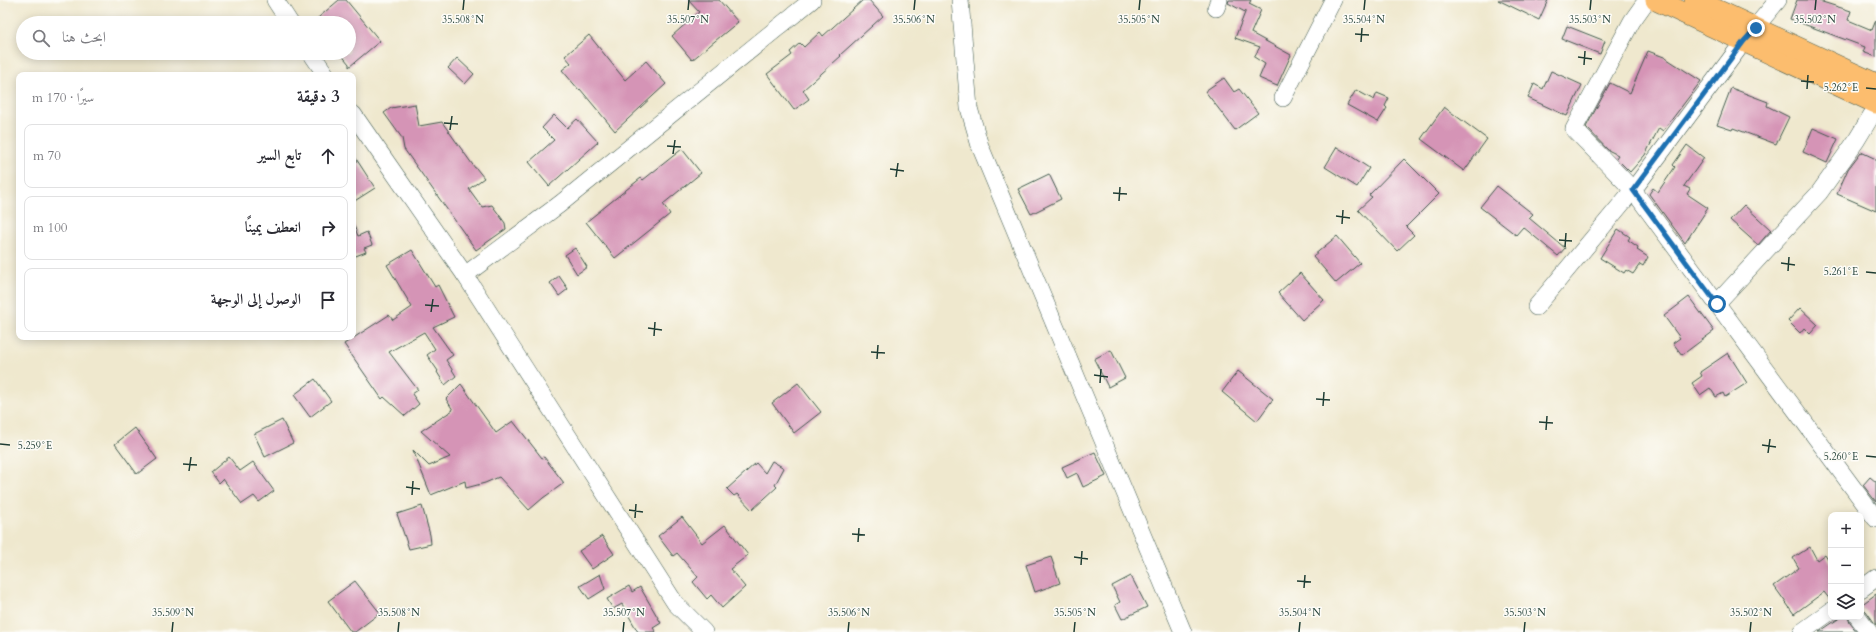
<!DOCTYPE html>
<html lang="ar">
<head>
<meta charset="utf-8">
<style>
  :root { --surface:#fff; --page:#f7f7f7; --text:#2b2b33; --muted:#7c7c81; --line:#e1e1e2 }
  body { margin:0; font-family:Cardo,Amiri,serif; background:var(--page); color:var(--text); direction:rtl }
  .controls { position:absolute; right:12px; bottom:12px; display:grid; overflow:hidden; border-radius:8px; box-shadow:0 2px 10px #0003 }
  .controls button { width:36px; height:36px; display:grid; place-items:center; padding:0; border:0; border-bottom:1px solid var(--line); background:var(--surface); color:var(--text); font:20px sans-serif }
  .stop { position:absolute; width:12px; height:12px; margin:-9px; border:3px solid #1f6fb2; border-radius:50%; background:#fff }
  .stop.end { background:#1f6fb2; border-color:#fff; box-shadow:0 1px 4px #0008 }
  .list { margin:0; padding:0; list-style:none }
  h2 { display:flex; justify-content:space-between; align-items:center; height:52px; margin:0; padding:0 16px; font-size:17px }
  h2 small { font-size:13px; font-weight:400; color:var(--muted) }
  .list li { display:grid; grid-template-columns:26px 1fr auto; gap:12px; align-items:center; box-sizing:border-box; height:64px; margin:0 8px 8px; padding:0 8px; border:1px solid var(--line); border-radius:8px }
  .list b { display:block; font-size:15px; white-space:nowrap }
  .list em { font-size:13px; font-style:normal; color:var(--muted) }
  .icon { flex:none; width:22px; height:22px; fill:none; stroke:currentColor; stroke-width:2; stroke-linecap:round; stroke-linejoin:round }
  .map { position:relative; flex:none; width:1876px; height:632px; overflow:hidden; direction:ltr }
  .search { position:absolute; background:var(--surface); box-shadow:0 2px 10px #0003; left:16px; top:16px; width:340px; height:44px; display:flex; align-items:center; gap:10px; box-sizing:border-box; padding:0 14px; border-radius:22px; color:var(--muted); font-size:15px }
  .panel { position:absolute; background:var(--surface); box-shadow:0 2px 10px #0003; left:16px; top:72px; width:340px; height:268px; border-radius:8px; direction:rtl }
  .map>svg:first-child { display:block }
</style>
</head>
<body>
<div class="map">
<svg width="1876" height="632" viewBox="0 0 1876 632">
  <rect width="100%" height="100%" fill="#fdfcf7"/>
  <filter id="ink" filterUnits="userSpaceOnUse"><feTurbulence type="fractalNoise" baseFrequency=".025" numOctaves="2"/><feDisplacementMap in="SourceGraphic" scale="8" xChannelSelector="R" yChannelSelector="G"/><feConvolveMatrix kernelMatrix="1 2 1 2 8 2 1 2 1" color-interpolation-filters="sRGB"/></filter>
  <filter id="wash" filterUnits="userSpaceOnUse"><feTurbulence type="fractalNoise" baseFrequency=".012" numOctaves="4" result="noise"/><feDisplacementMap in="SourceGraphic" scale="16" xChannelSelector="R" yChannelSelector="G"/><feGaussianBlur stdDeviation="0.9" result="paint"/><feColorMatrix in="noise" values="0 0 0 0 0 0 0 0 0 0 0 0 0 0 0 0 0 1.4 0 .05"/><feComposite in="paint" operator="in"/></filter>
  <g filter="url(#wash)">
    <rect width="100%" height="100%" fill="#efe8ce"/>
    <g id="blocks">
      <!-- building -->
      <g fill="#d594b6">
        <polygon points="339,0 346,0 380,41 349,67 349,64 340,53 349,53 349,23 312,23"/>
        <polygon points="688,0 719,0 738,22 692,60 672,36 699,12"/>
        <polygon points="863,0 869,0 883,16 840,55 841,56 803,90 809,99 794,110 767,74 792,55 790,52 800,43 804,47 820,32 823,36"/>
        <polygon points="1229,0 1251,0 1249,4 1261,10 1251,33 1291,55 1277,86 1259,78 1265,64 1254,57 1260,47 1235,38 1246,10 1245,12 1228,3"/>
        <polygon points="1498,0 1548,0 1539,20"/>
        <polygon points="1797,0 1816,0 1851,11 1848,20 1872,30 1876,20 1876,57 1863,52 1865,47 1790,19"/>
        <polygon points="1567,26 1605,41 1600,54 1562,39"/>
        <polygon points="589,35 625,80 646,61 666,84 615,131 580,89 579,90 562,70 571,63 565,56"/>
        <polygon points="1648,51 1664,57 1701,81 1663,131 1659,128 1645,155 1630,172 1616,158 1618,155 1608,150 1586,127 1610,83 1630,93"/>
        <polygon points="457,58 474,74 465,84 448,68"/>
        <polygon points="1551,71 1582,85 1567,116 1528,98 1534,84 1543,89"/>
        <polygon points="1224,78 1234,92 1239,89 1258,113 1235,130 1205,91"/>
        <polygon points="1731,88 1768,102 1767,106 1789,117 1776,144 1733,128 1732,130 1717,125"/>
        <polygon points="1356,90 1374,100 1377,93 1389,98 1385,106 1387,108 1378,122 1347,105"/>
        <polygon points="415,104 419,126 442,122 475,168 476,168 484,178 469,189 482,207 492,205 505,223 506,229 476,250 404,149 402,138 384,113 391,108"/>
        <polygon points="1444,107 1487,139 1464,171 1421,139"/>
        <polygon points="554,115 567,128 577,119 598,142 549,186 529,162 554,140 542,128"/>
        <polygon points="1813,128 1838,139 1827,163 1803,152"/>
        <polygon points="1687,145 1704,158 1684,186 1690,189 1687,194 1708,208 1685,243 1649,194 1653,188 1658,192 1675,167 1673,165"/>
        <polygon points="1337,147 1369,168 1357,187 1325,167"/>
        <polygon points="682,149 701,173 663,204 670,214 615,258 586,222 641,178 643,180"/>
        <polygon points="1861,152 1876,159 1876,211 1837,194 1848,169"/>
        <polygon points="353,154 375,188 353,202"/>
        <polygon points="1404,159 1439,194 1406,227 1414,235 1397,251 1358,210 1372,197 1369,195"/>
        <polygon points="1049,174 1061,199 1031,214 1018,189"/>
        <polygon points="1497,186 1533,214 1529,218 1565,248 1558,256 1523,227 1516,235 1480,207"/>
        <polygon points="1744,205 1771,230 1758,245 1730,220"/>
        <polygon points="353,223 358,236 367,232 372,245 364,248 366,252 353,257"/>
        <polygon points="1618,229 1630,237 1628,240 1638,247 1637,250 1648,257 1643,266 1640,264 1633,274 1626,270 1624,273 1600,258"/>
        <polygon points="1337,236 1360,263 1336,283 1313,256"/>
        <polygon points="575,248 587,267 577,274 565,255"/>
        <polygon points="412,250 435,287 438,285 454,317 433,327 453,355 446,360 456,376 445,385 437,372 438,371 427,355 435,349 424,332 389,352 418,390 412,394 419,404 405,416 384,397 382,399 344,344 389,315 393,320 412,307 387,265"/>
        <polygon points="1300,273 1324,300 1302,320 1278,293"/>
        <polygon points="559,276 568,289 559,296 550,283"/>
        <polygon points="1689,297 1714,331 1682,355 1673,343 1680,338 1664,316"/>
        <polygon points="1800,308 1818,325 1810,334 1804,328 1800,333 1788,321"/>
        <polygon points="1111,350 1125,378 1108,387 1094,359"/>
        <polygon points="1728,353 1747,383 1725,397 1723,393 1716,397 1710,388 1700,395 1692,383 1702,376 1700,372"/>
        <polygon points="1238,371 1273,399 1257,421 1222,392"/>
        <polygon points="315,379 331,401 310,417 294,395"/>
        <polygon points="798,383 821,412 794,433 772,403"/>
        <polygon points="461,384 496,433 513,421 542,458 544,457 564,483 543,498 529,510 499,477 485,483 466,488 465,481 431,495 413,450 429,466 450,457 421,431 453,410 446,399"/>
        <polygon points="282,420 293,443 265,457 254,434"/>
        <polygon points="135,428 157,459 137,474 115,444"/>
        <polygon points="1095,452 1106,476 1083,487 1077,473 1067,478 1062,467"/>
        <polygon points="229,457 240,471 253,462 274,491 259,502 254,496 242,504 223,479 219,483 211,472"/>
        <polygon points="772,461 784,468 775,485 777,487 752,510 737,494 734,496 727,489 756,463 765,473"/>
        <polygon points="1870,477 1876,482 1876,502 1863,485"/>
        <polygon points="422,506 430,535 431,544 409,549 397,514"/>
        <polygon points="682,517 702,543 725,525 748,555 730,569 745,587 722,608 711,595 707,599 693,582 698,577 677,553 673,556 658,536"/>
        <polygon points="602,536 614,554 592,569 579,551"/>
        <polygon points="1810,547 1817,560 1825,554 1831,564 1831,601 1824,592 1794,614 1774,586 1799,568 1793,558"/>
        <polygon points="1051,557 1060,583 1035,592 1026,565"/>
        <polygon points="600,574 605,589 589,599 580,586"/>
        <polygon points="1131,576 1147,607 1122,619 1115,605 1120,602 1112,586"/>
        <polygon points="355,581 380,613 355,632 351,632 328,601"/>
        <polygon points="629,586 632,592 640,587 661,623 653,628 656,632 638,632 622,604 613,609 607,599"/>
        <polygon points="1876,594 1876,625 1866,611 1861,608 1861,605"/>
        <polygon points="1841,617 1848,617 1850,623 1857,632 1819,632"/>
      </g>
    </g>
  </g>
  <g filter="url(#ink)">
    <use href="#blocks" fill-opacity="0" stroke="#3e574b" stroke-width="1"/>
    <g fill="none" stroke-linecap="round" stroke-linejoin="round">
      <!-- minor casing -->
      <g stroke="#3e574b" stroke-width="18">
        <g id="minor">
          <polyline points="275,0 290,23"/>
          <polyline points="960,0 969,108 980,146 1183,632"/>
          <polyline points="1647,0 1632,21 1574,129 1633,190 1876,519"/>
          <polyline points="1216,8 1219,0"/>
          <polyline points="311,53 326,75"/>
          <polyline points="1283,98 1333,0"/>
          <polyline points="353,114 465,275 675,603 704,632"/>
          <polyline points="465,275 560,204 812,0"/>
          <polyline points="1717,303 1819,193 1856,141 1876,108"/>
          <polyline points="1536,307 1633,190 1744,41 1778,0"/>
          <polyline points="1861,589 1876,578"/>
          <polyline points="1858,617 1869,632"/>
          <polyline points="1802,632 1831,611"/>
        </g>
      </g>
      <!-- major casing -->
      <g stroke="#3e574b" stroke-width="22">
        <g id="major">
          <polyline points="1656,0 1876,103"/>
          <polyline points="1695,0 1876,84"/>
        </g>
      </g>
      <!-- minor -->
      <use href="#minor" stroke="#fff" stroke-width="17"/>
      <!-- major -->
      <use href="#major" stroke="#fcbd6e" stroke-width="21"/>
    </g>
  </g>
  <g fill="none" stroke-linecap="round" stroke-linejoin="round" filter="url(#ink)">
    <!-- route -->
    <polyline stroke="#1f6fb2" stroke-width="5" points="1717,304 1633,190 1744,41 1756,28"/>
  </g>
  <!-- ticks -->
  <path fill="none" stroke="#1f3d34" stroke-width="1.5" d="M463 10 464 0M688 10 689 0M914 10 915 0M1139 10 1140 0M1364 10 1365 0M1590 10 1591 0M1815 10 1816 0M1355 34 1369 35M1361 42 1362 28M1578 57 1592 59M1584 65 1585 51M1801 81 1814 82M1866 88 1876 89M1807 89 1808 75M444 123 458 124M450 130 452 116M667 146 681 147M673 154 675 140M890 169 904 171M896 177 898 163M1113 193 1127 194M1119 201 1120 187M1336 216 1350 218M1342 224 1343 210M1559 240 1572 241M1565 247 1566 233M1781 263 1795 265M1788 271 1789 257M1866 272 1876 273M425 305 439 306M431 312 433 299M648 328 662 330M654 336 655 322M871 352 885 353M877 359 878 345M1094 375 1108 377M1100 383 1101 369M1316 399 1330 400M1323 406 1324 392M1539 422 1553 423M1546 430 1547 416M0 444 10 445M1762 445 1776 447M1768 453 1770 439M1866 456 1876 457M183 464 197 465M189 471 191 457M406 487 420 489M412 495 413 481M629 510 643 512M635 518 636 504M852 534 865 535M858 542 859 528M1074 557 1088 559M1081 565 1082 551M1297 581 1311 582M1304 588 1305 575M172 632 173 622M398 632 399 622M623 632 624 622M848 632 849 622M1074 632 1075 622M1299 632 1300 622M1524 632 1525 622M1750 632 1751 622"/>
  <g font-size="10" text-anchor="middle" fill="#1f3d34" stroke="#fdfcf7" stroke-width="3" stroke-linejoin="round" paint-order="stroke">
    <text x="463" y="23">35.508°N</text>
    <text x="688" y="23">35.507°N</text>
    <text x="914" y="23">35.506°N</text>
    <text x="1139" y="23">35.505°N</text>
    <text x="1364" y="23">35.504°N</text>
    <text x="1590" y="23">35.503°N</text>
    <text x="1815" y="23">35.502°N</text>
    <text x="1841" y="91">5.262°E</text>
    <text x="1841" y="275">5.261°E</text>
    <text x="35" y="449">5.259°E</text>
    <text x="1841" y="460">5.260°E</text>
    <text x="173" y="616">35.509°N</text>
    <text x="399" y="616">35.508°N</text>
    <text x="624" y="616">35.507°N</text>
    <text x="849" y="616">35.506°N</text>
    <text x="1075" y="616">35.505°N</text>
    <text x="1300" y="616">35.504°N</text>
    <text x="1525" y="616">35.503°N</text>
    <text x="1751" y="616">35.502°N</text>
  </g>
</svg>
<div class="controls">
<button>+</button>
<button>−</button>
<button><svg class="icon" aria-label="layers" viewBox="0 0 24 24"><path d="M12 4l9 5-9 5-9-5zM3 14l9 5 9-5"/></svg></button>
</div>
<div class="stop" style="left:1717px;top:304px"></div>
<div class="stop end" style="left:1756px;top:28px"></div>
<div class="search"><svg class="icon" aria-label="search" viewBox="0 0 24 24"><circle cx="10" cy="10" r="6"/><path d="M15 15l6 6"/></svg>ابحث هنا</div>
<section class="panel">
<h2>3 دقيقة<small>سيرًا · 170 m</small></h2>
<ul class="list">
<li><svg class="icon" aria-label="ahead" viewBox="0 0 24 24"><path d="M12 20V5M6 11l6-6 6 6"/></svg><div><b>تابع السير</b></div><em>70 m</em></li>
<li><svg class="icon" aria-label="right" viewBox="0 0 24 24"><path d="M7 20v-9h11M14 6l5 5-5 5"/></svg><div><b>انعطف يمينًا</b></div><em>100 m</em></li>
<li><svg class="icon" aria-label="arrive" viewBox="0 0 24 24"><path d="M6 21V4h12l-3 4 3 4H6"/></svg><div><b>الوصول إلى الوجهة</b></div></li>
</ul>
</section>
</div>
</body>
</html>
